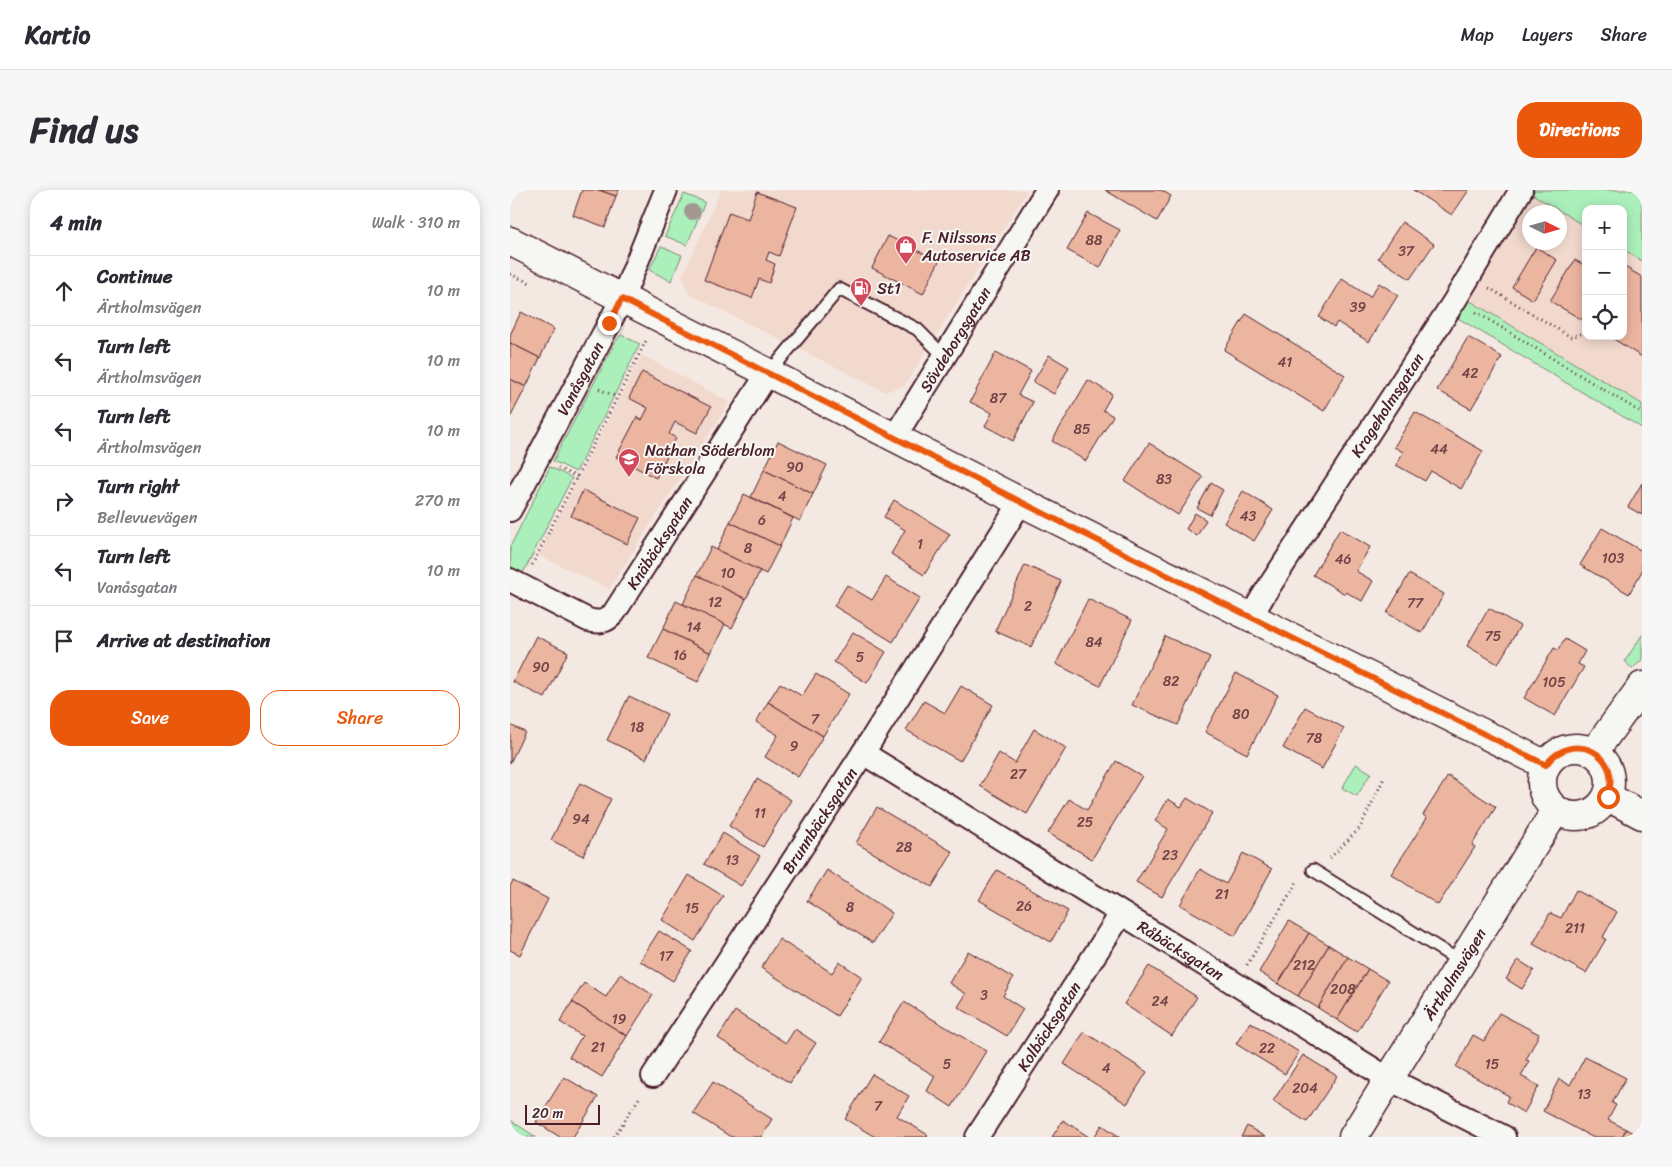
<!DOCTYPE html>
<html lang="en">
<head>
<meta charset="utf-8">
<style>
  :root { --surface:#fff; --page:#f7f7f7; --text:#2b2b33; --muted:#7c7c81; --line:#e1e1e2; --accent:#ea580c }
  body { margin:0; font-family:Sriracha,sans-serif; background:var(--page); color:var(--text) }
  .controls { position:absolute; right:15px; top:15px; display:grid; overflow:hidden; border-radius:10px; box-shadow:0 2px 12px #0003 }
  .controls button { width:45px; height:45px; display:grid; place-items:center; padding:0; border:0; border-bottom:1px solid var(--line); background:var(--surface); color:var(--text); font:25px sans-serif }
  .compass { position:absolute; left:1012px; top:15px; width:45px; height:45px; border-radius:50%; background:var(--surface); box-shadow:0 2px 12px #0003; rotate:95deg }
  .scale { position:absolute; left:15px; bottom:12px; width:75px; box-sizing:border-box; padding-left:5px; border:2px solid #4a1f2b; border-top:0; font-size:14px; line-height:18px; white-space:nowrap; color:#4a1f2b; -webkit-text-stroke:4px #f6f6f2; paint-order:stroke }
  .stop { position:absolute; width:15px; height:15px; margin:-11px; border:4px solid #ea580c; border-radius:50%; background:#fff }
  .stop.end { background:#ea580c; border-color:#fff; box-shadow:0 1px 5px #0008 }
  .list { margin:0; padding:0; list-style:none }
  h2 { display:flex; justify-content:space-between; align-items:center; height:65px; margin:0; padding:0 20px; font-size:21px }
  h2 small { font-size:16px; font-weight:400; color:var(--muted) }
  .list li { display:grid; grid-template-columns:32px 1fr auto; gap:15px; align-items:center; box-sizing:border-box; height:70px; padding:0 20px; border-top:1px solid var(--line) }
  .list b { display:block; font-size:19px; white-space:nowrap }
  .list p { margin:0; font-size:16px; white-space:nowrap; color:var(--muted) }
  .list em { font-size:16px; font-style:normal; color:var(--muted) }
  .actions { display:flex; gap:10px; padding:15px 20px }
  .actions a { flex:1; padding:11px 0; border:1px solid var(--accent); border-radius:20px; text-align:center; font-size:18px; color:var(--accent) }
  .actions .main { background:var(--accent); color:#fff }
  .icon { flex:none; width:28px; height:28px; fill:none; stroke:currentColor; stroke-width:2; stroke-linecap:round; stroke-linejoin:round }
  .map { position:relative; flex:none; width:1132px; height:947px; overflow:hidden; border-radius:20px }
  header { display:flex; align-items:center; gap:30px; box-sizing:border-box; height:70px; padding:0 25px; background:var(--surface); border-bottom:1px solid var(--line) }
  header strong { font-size:24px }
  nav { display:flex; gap:28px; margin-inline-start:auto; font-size:18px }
  .intro { display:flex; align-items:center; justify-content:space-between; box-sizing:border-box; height:120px; padding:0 30px }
  h1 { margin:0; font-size:35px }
  .button { padding:12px 22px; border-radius:20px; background:var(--accent); color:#fff; font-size:18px; font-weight:700 }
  main { display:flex; gap:30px; padding:0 30px }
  aside { flex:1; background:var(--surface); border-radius:20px; box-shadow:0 2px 12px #0003 }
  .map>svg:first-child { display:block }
</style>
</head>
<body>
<header>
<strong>Kartio</strong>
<nav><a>Map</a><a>Layers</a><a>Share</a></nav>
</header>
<div class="intro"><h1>Find us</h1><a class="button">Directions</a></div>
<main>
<aside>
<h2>4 min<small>Walk · 310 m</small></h2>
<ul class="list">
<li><svg class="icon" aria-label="ahead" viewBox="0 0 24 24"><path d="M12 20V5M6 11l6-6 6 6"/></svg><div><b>Continue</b><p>Ärtholmsvägen</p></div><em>10 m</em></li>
<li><svg class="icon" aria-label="left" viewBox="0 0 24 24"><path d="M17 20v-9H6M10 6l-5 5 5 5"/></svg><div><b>Turn left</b><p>Ärtholmsvägen</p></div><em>10 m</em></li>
<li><svg class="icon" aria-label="left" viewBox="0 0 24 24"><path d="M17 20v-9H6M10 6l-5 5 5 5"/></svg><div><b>Turn left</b><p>Ärtholmsvägen</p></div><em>10 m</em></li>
<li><svg class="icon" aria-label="right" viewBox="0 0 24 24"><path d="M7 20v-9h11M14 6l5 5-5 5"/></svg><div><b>Turn right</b><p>Bellevuevägen</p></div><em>270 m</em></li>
<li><svg class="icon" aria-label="left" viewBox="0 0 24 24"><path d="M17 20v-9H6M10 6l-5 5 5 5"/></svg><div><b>Turn left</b><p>Vanåsgatan</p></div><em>10 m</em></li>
<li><svg class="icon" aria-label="arrive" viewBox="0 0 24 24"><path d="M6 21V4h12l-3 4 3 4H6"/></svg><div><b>Arrive at destination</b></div></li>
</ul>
<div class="actions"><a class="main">Save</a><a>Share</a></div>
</aside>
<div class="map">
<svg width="1132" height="947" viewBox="0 0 1132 947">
  <rect width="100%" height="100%" fill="#f4e9e2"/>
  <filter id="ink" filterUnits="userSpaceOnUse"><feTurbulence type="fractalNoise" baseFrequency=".02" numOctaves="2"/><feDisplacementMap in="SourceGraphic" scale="10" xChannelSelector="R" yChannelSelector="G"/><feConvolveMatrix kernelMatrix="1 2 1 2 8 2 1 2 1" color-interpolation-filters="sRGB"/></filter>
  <g filter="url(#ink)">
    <!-- built -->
    <g fill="#f2d9ce" fill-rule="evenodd">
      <polygon points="211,0 518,0 395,195 375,202 179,104 172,87"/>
      <path d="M1022 4 1076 37V146H1113V59L1132 71V215L957 109ZM1019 22H1050V52H1019Z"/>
      <polygon points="132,165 220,212 99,399 28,365"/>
    </g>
    <!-- green -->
    <g fill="#abf0bb" stroke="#7a8873">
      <polygon points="1025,0 1132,0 1132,71 1113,59 1113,19 1076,19 1076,37 1022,4"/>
      <polygon points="174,4 195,12 177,55 155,46"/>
      <polygon points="151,56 172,65 161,91 139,80"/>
      <polygon points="957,109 1132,214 1132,238 946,127"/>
      <polygon points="111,145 130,154 66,282 43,271 106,151"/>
      <polygon points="40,277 62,288 12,385 1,377 0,357"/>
      <polygon points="1132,445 1132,470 1122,479 1115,471"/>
      <polygon points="846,574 861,583 847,606 832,598"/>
      <polygon points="0,930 26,947 0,947"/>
    </g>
    <!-- building -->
    <g fill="#ecb5a0" stroke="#4a1f2b">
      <polygon points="72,0 89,0 106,6 95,37 63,25"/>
      <polygon points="89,0 109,0 106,6"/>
      <polygon points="595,0 651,0 661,6 647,31"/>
      <polygon points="903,0 959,0 942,25"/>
      <polygon points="247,2 287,17 269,66 259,62 256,70 265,74 259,93 249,89 242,108 194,90 219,22 238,29"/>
      <polygon points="578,23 610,40 590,78 557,60"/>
      <polygon points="892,32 924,54 900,89 868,68"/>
      <polygon points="378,46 429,71 413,104 362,78"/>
      <polygon points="1026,57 1047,70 1023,110 1002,97"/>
      <polygon points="1065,70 1076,76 1076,132 1040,111"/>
      <polygon points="1113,76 1132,87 1132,167 1099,146 1113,146"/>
      <polygon points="832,89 860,107 869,93 888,105 859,152 827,132 824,137 809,127"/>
      <polygon points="11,122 44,139 30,168 0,153 0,145"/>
      <polygon points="736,124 835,185 814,221 714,160"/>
      <polygon points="958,147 992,167 961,219 927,200"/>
      <polygon points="0,153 30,168 16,197 0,189"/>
      <polygon points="486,162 521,181 508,205 523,212 503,251 475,236 482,223 460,212"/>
      <polygon points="539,165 559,177 544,204 523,192"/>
      <polygon points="132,182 201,217 187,243 165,232 159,244 166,248 146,288 106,267 127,227 132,230 138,218 119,208"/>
      <polygon points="0,189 16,197 1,226 0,226"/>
      <polygon points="578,190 602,204 593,220 603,226 576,271 542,251"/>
      <polygon points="905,222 973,261 951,299 921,281 915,291 886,275 893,262 884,257"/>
      <polygon points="268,251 317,275 303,304 254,280"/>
      <polygon points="639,253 693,287 668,325 615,291"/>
      <polygon points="254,280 303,304 290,331 241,307"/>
      <polygon points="701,293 713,300 700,325 687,318"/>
      <polygon points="1132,293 1132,325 1118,317"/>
      <polygon points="73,300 130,328 117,354 61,326"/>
      <polygon points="733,301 763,320 744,351 714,333"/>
      <polygon points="234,304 283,328 270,356 220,332"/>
      <polygon points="384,310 440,344 414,385 381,364 395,340 374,327"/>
      <polygon points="685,323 696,330 687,346 676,339"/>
      <polygon points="220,332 270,356 256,384 207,360"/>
      <polygon points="1092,338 1132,361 1132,381 1119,404 1070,375"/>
      <polygon points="830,339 860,357 846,381 863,391 852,411 836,402 835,404 803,385"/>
      <polygon points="201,357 250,381 236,409 187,385"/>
      <polygon points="515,375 551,391 521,457 485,441"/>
      <polygon points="899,384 934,404 912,443 877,423"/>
      <polygon points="187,385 236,409 222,438 173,414"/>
      <polygon points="376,387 410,408 383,452 324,416 337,395 362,410"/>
      <polygon points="578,409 622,430 590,496 546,474"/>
      <polygon points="166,411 215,434 201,463 153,439"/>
      <polygon points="979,418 1010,436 988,474 957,456"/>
      <polygon points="153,439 201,463 188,492 138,468"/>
      <polygon points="343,442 376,462 357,493 324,472"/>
      <polygon points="26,446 58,462 35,508 3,492"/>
      <polygon points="655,446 700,467 668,535 622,515"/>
      <polygon points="1055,449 1075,461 1068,474 1074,477 1045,526 1014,508 1044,458 1048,460"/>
      <polygon points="726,483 768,505 737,564 695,542"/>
      <polygon points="306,484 339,504 313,546 258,512 270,493 292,506"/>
      <polygon points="451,496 483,515 450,571 396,540 414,511 435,523"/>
      <polygon points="119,506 157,524 136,569 97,550"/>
      <polygon points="258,512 313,546 288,587 255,567 268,545 246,532"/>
      <polygon points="795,517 834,538 812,579 773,558"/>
      <polygon points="0,535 15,542 0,573"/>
      <polygon points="524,539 556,558 517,624 470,596 489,563 505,573"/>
      <polygon points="606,571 632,586 582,669 538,643 559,609 577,620"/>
      <polygon points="938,586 986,617 962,655 965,657 928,715 881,684 917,628 913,625"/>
      <polygon points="247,589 281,610 253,657 219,636"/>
      <polygon points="70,593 101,609 73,666 41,650"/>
      <polygon points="677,608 702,623 652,707 626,692 658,639 645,631 658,609 671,617"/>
      <polygon points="367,617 443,662 422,697 346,653"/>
      <polygon points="213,643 250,666 231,696 194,674"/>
      <polygon points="733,663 762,679 725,746 670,715 690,679 716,694"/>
      <polygon points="317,680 382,723 363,753 297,711"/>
      <polygon points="487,680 558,721 541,752 469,710"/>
      <polygon points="179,685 213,706 185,751 152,730"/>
      <polygon points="3,691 38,709 10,765 0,760 0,696"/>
      <polygon points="1066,700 1107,722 1093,747 1096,749 1076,783 1023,754 1040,723 1051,728"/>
      <polygon points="779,731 799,743 768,794 749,782"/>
      <polygon points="149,741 182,761 163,791 130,771"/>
      <polygon points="799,743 819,755 788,806 768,794"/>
      <polygon points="269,749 322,783 329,772 352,787 327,826 251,778"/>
      <polygon points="819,755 838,767 808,818 788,806"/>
      <polygon points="458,761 503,788 493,806 513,819 497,846 448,817 456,804 439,793"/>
      <polygon points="838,767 858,779 827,830 808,818"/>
      <polygon points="1008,770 1024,780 1012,799 996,789"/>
      <polygon points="639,776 687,807 662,846 614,814"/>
      <polygon points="858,779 878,791 847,842 827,830"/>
      <polygon points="110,784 143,805 117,846 62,812 74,793 96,807"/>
      <polygon points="62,812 117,846 92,887 59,867 72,846 50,832"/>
      <polygon points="394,812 476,861 442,917 417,901 425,886 369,852"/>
      <polygon points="225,821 276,853 285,839 306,853 280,893 208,848"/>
      <polygon points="989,823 1029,844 1016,870 1019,871 1011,886 1029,896 1014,923 996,912 999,906 946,877 963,845 974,851"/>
      <polygon points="740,832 789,862 775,884 726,854"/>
      <polygon points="574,842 637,882 617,914 554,874"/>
      <polygon points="793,865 827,886 797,932 763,911"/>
      <polygon points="1075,867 1116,888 1102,913 1106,915 1098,930 1116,939 1112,947 1082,947 1033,921 1049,889 1060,895"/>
      <polygon points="362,884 399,906 387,926 418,945 417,947 365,947 335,929"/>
      <polygon points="54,887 88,907 63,947 50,947 26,932"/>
      <polygon points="203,892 262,929 251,947 221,947 183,923"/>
      <polygon points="553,930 579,947 542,947"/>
      <polygon points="592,935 610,947 584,947"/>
      <polygon points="737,936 755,947 731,947"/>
      <polygon points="1116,939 1130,947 1112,947"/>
    </g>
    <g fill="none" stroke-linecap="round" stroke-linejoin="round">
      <!-- service casing -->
      <g stroke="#4a1f2b" stroke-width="15">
        <g id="service">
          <polyline points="259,183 329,99 407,139 434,166"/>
          <polyline points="803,680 951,772"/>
        </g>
      </g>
      <!-- minor casing -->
      <g stroke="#4a1f2b" stroke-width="26">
        <g id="minor">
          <path id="s1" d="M384 248 537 0"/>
          <path id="s2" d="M0 320 112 109 156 0"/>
          <path id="s3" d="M0 390 78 430C90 433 96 432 104 423L258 183"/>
          <path id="s4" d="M741 427 753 406 945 110 1011 0"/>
          <path id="s5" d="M353 563 879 889 994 947"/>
          <path id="s6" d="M143 886 353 563 511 312"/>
          <path id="s7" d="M467 947 611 724"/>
        </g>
      </g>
      <!-- tertiary casing -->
      <g stroke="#4a1f2b" stroke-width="31">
        <g id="tertiary">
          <polyline points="0,51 511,312 1036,575"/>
          <circle cx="1066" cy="592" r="34"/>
          <polyline points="1084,562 1132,496"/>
          <polyline points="1098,607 1132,625"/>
          <path id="s8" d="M843 947 1046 620"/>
        </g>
      </g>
      <!-- path -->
      <g stroke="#4a1f2b" stroke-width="3" stroke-dasharray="1 4" stroke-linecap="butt">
        <polyline points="0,84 20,93"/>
        <polyline points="979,98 1061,147 1076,142"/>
        <polyline points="966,122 1132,223"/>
        <polyline points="89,199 107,207"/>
        <polyline points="48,278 67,287"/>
        <polyline points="22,375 137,149"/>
        <polyline points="820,668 850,638 874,588"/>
        <polyline points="737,775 788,690"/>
        <polyline points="104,947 131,905"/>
      </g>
      <!-- service -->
      <use href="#service" stroke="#f6f6f2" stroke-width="11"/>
      <!-- minor -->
      <use href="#minor" stroke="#f6f6f2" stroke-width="22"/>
      <!-- tertiary -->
      <use href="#tertiary" stroke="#f6f6f2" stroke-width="28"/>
    </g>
    <!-- trees -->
    <circle fill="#a49691" cx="182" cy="22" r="8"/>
  </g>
  <g fill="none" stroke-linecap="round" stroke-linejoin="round" filter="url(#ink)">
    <!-- route -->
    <path stroke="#ea580c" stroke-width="6" d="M99 133 112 109 511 312 1036 575C1052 551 1088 551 1099 580 1102 589 1100 598 1098 607"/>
  </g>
  <!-- icons -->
  <defs>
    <g id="shop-pin" transform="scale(1.125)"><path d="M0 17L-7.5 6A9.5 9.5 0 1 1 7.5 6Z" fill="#d1495b" stroke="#f6f6f2"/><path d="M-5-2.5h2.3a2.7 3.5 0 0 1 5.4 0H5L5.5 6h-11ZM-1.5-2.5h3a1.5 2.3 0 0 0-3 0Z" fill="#fff"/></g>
    <g id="fuel-pin" transform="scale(1.125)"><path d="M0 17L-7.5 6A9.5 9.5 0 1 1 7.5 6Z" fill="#d1495b" stroke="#f6f6f2"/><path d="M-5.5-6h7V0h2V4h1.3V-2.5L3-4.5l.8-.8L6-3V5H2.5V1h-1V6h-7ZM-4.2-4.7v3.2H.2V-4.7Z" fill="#fff"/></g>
    <g id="school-pin" transform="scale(1.125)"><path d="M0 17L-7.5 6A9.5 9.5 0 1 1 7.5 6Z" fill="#d1495b" stroke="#f6f6f2"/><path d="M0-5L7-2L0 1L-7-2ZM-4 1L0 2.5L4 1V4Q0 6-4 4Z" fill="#fff"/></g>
  </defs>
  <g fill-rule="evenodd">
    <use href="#shop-pin" x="396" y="56"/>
    <use href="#fuel-pin" x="351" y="98"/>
    <use href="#school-pin" x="119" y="269"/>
  </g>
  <g text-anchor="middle" stroke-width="4" stroke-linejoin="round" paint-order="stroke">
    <!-- number labels -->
    <g font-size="14" fill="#724448">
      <text x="584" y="55">88</text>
      <text x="896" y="66">37</text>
      <text x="848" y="122">39</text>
      <text x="775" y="177">41</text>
      <text x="960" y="188">42</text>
      <text x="488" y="213">87</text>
      <text x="572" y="244">85</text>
      <text x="929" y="264">44</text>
      <text x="285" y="282">90</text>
      <text x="654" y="294">83</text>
      <text x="272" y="311">4</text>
      <text x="738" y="331">43</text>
      <text x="252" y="335">6</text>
      <text x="410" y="359">1</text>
      <text x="238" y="363">8</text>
      <text x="1103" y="373">103</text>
      <text x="833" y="374">46</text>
      <text x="218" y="388">10</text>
      <text x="205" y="417">12</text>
      <text x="905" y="418">77</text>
      <text x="518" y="421">2</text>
      <text x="184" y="442">14</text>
      <text x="983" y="451">75</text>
      <text x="584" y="457">84</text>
      <text x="170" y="470">16</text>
      <text x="350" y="472">5</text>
      <text x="31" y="482">90</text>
      <text x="661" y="496">82</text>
      <text x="1044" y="497">105</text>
      <text x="731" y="529">80</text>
      <text x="305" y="534">7</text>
      <text x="127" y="542">18</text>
      <text x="804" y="553">78</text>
      <text x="284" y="561">9</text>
      <text x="508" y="589">27</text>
      <text x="250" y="628">11</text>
      <text x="71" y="634">94</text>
      <text x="575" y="637">25</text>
      <text x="394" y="662">28</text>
      <text x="660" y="670">23</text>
      <text x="222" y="675">13</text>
      <text x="712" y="709">21</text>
      <text x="514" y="721">26</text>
      <text x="340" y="722">8</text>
      <text x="182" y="723">15</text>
      <text x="1065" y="743">211</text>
      <text x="156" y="771">17</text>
      <text x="794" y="780">212</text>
      <text x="833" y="804">208</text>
      <text x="474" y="810">3</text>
      <text x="650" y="816">24</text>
      <text x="109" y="834">19</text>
      <text x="88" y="862">21</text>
      <text x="757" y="863">22</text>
      <text x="437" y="879">5</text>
      <text x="982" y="879">15</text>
      <text x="596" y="883">4</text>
      <text x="795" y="903">204</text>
      <text x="1074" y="909">13</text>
      <text x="368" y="921">7</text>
    </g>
    <!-- poi labels -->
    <g font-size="16" fill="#4a1f2b" stroke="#f6f6f2" text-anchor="start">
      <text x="412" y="53">F. Nilssons<tspan x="412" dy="18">Autoservice AB</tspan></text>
      <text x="367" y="104">St1</text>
      <text x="135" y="266">Nathan Söderblom<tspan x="135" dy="18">Förskola</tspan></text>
    </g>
    <!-- street labels -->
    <g font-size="16" fill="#4a1f2b" stroke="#f6f6f2">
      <text dy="6" stroke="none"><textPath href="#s1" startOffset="116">Sövdeborgsgatan</textPath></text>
      <text dy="6" stroke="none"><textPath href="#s2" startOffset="149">Vanåsgatan</textPath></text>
      <text dy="6" stroke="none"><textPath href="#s4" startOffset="252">Krageholmsgatan</textPath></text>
      <text dy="6" stroke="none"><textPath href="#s3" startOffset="200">Knäbäcksgatan</textPath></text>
      <text dy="6" stroke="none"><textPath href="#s6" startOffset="305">Brunnbäcksgatan</textPath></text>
      <text dy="6" stroke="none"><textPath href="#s5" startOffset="374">Råbäcksgatan</textPath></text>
      <text dy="6" stroke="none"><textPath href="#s8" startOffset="192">Ärtholmsvägen</textPath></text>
      <text dy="6" stroke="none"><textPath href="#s7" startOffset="132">Kolbäcksgatan</textPath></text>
    </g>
  </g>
</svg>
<div class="controls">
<button>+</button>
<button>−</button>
<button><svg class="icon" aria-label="locate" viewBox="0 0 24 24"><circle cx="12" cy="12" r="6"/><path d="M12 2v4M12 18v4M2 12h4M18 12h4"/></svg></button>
</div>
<svg class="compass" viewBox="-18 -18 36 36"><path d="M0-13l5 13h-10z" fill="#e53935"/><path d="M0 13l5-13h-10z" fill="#7c7c81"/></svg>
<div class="scale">20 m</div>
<div class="stop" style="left:1098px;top:607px"></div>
<div class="stop end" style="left:99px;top:133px"></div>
</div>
</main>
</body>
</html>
